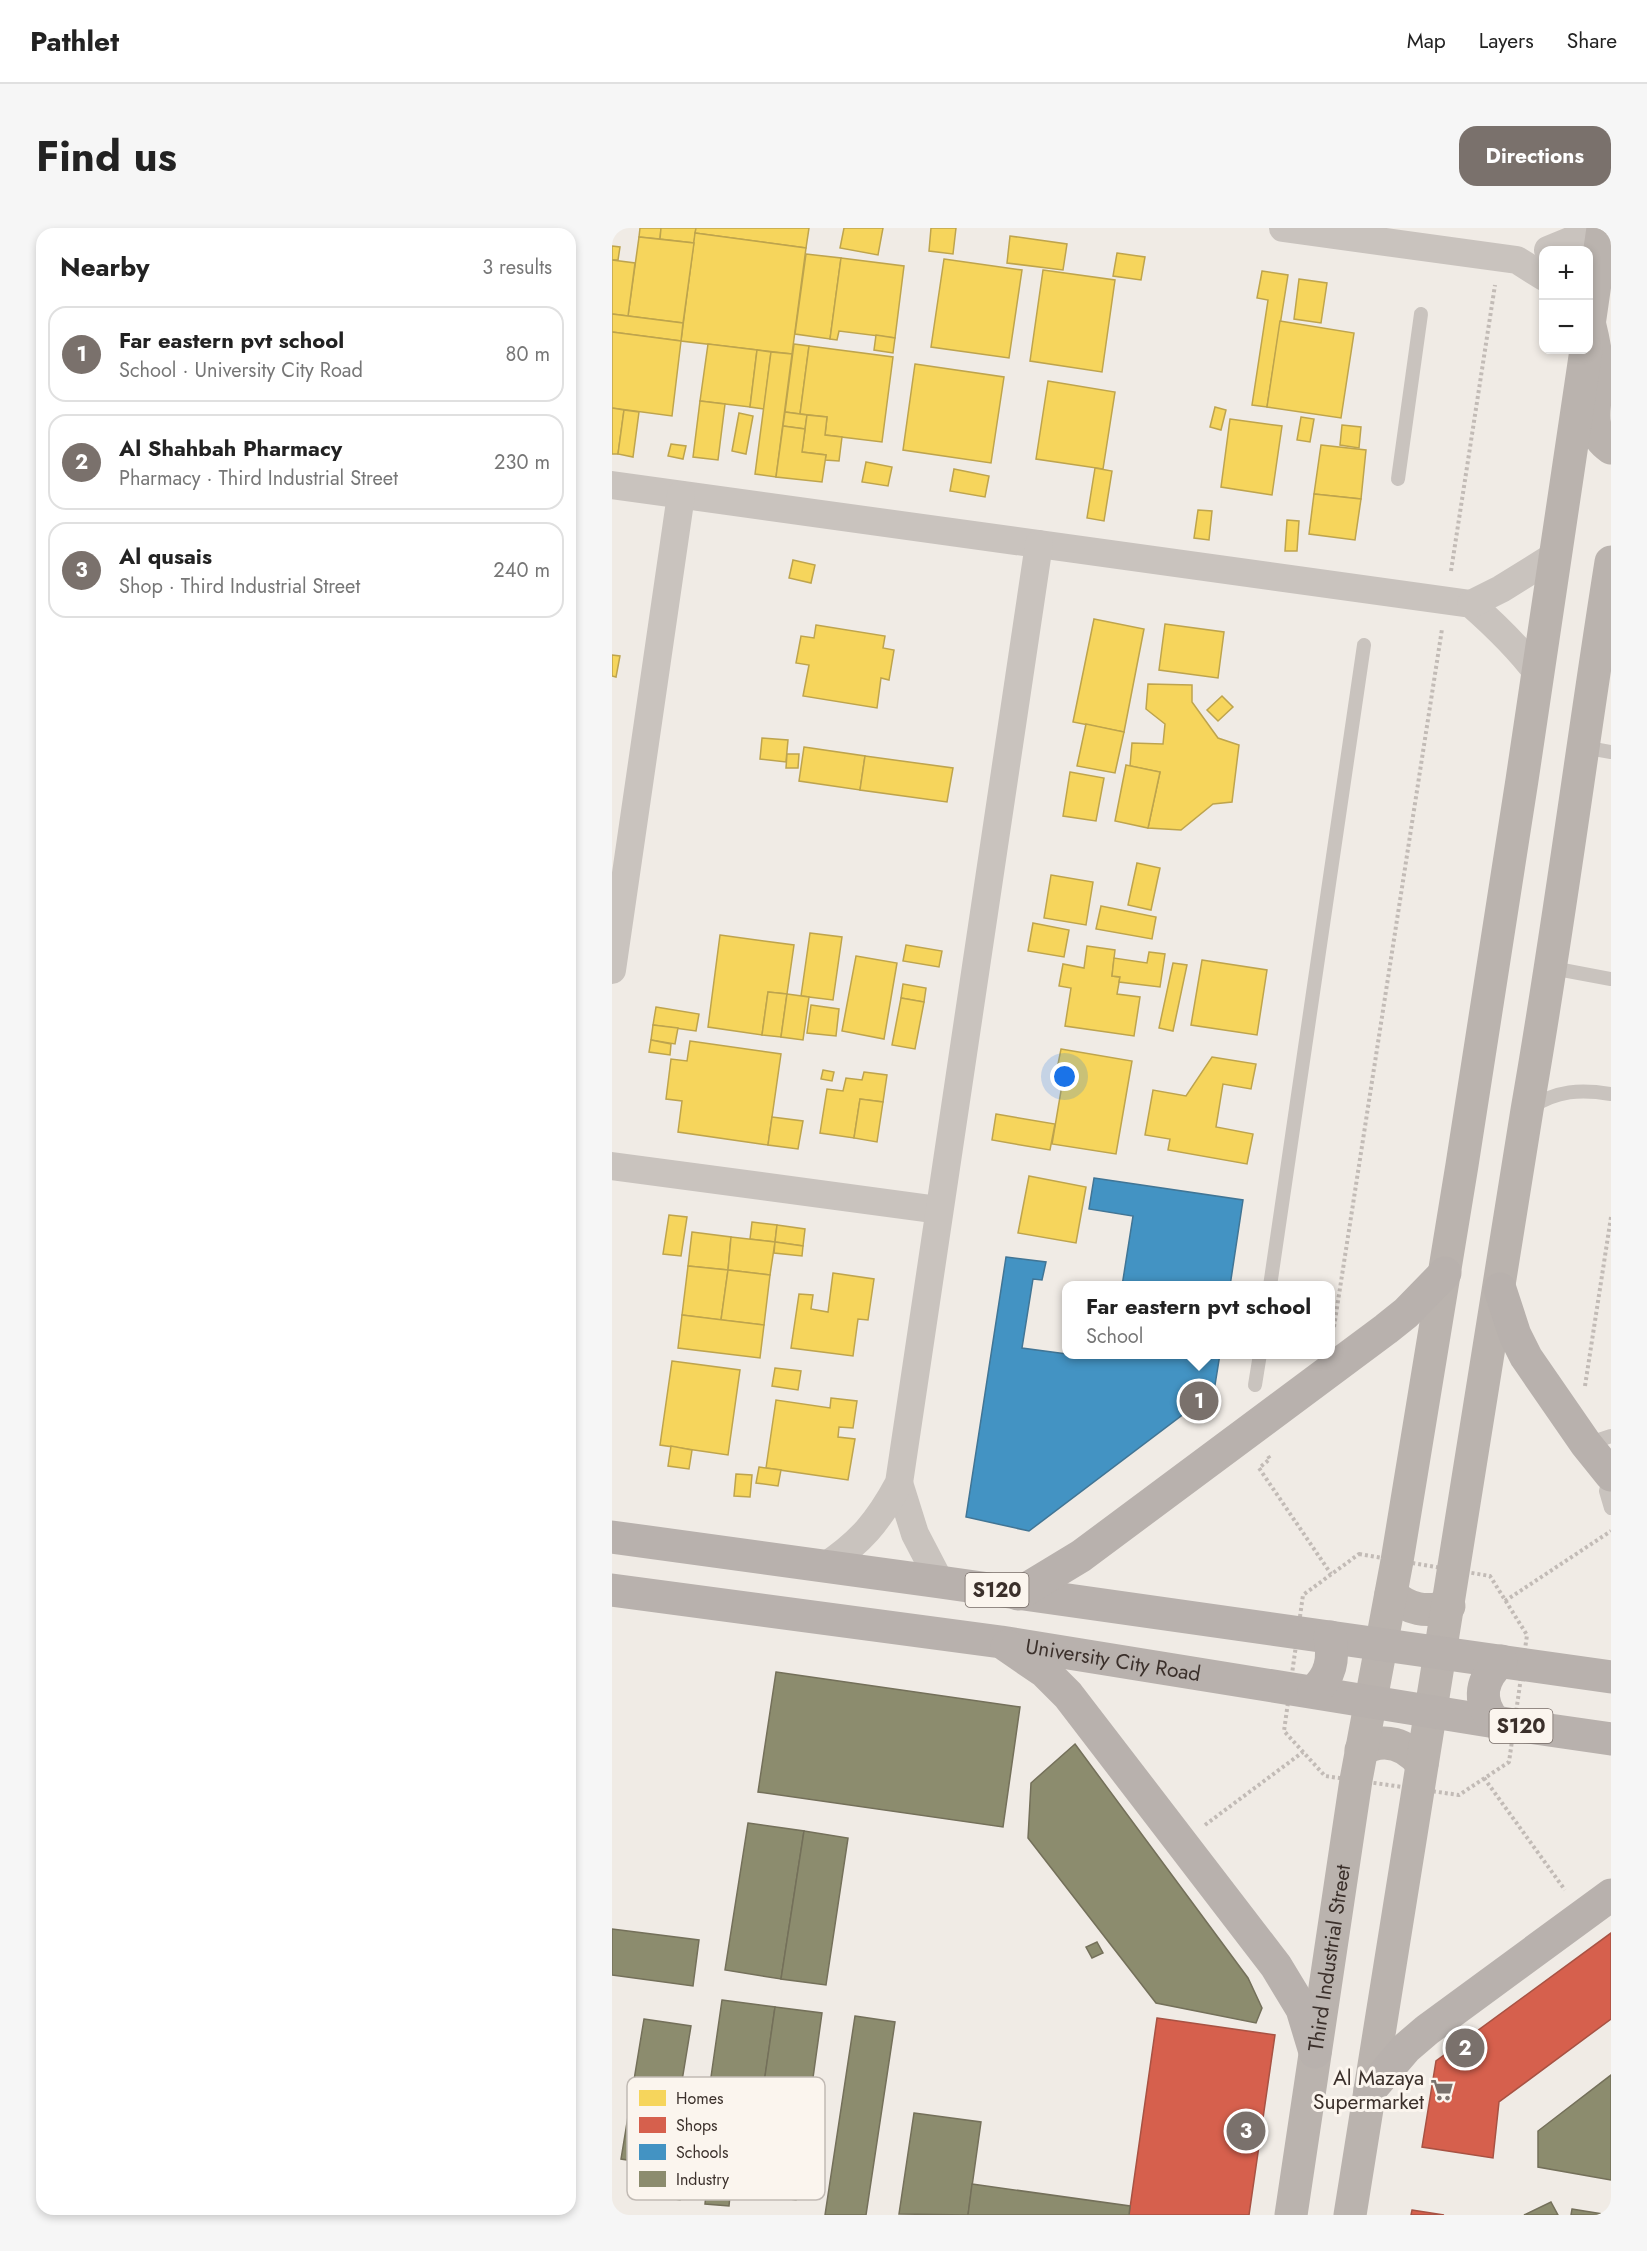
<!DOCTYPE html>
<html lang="en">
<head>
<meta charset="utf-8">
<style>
  :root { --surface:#fff; --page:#f6f6f6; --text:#222; --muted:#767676; --line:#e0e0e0; --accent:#7a716c }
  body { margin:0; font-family:Jost,sans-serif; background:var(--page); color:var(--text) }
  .controls { position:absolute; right:18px; top:18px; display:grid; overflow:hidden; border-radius:12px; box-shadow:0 3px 9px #0003 }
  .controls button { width:54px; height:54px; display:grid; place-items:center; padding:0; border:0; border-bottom:2px solid var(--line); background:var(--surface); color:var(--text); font:30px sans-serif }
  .you { position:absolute; left:453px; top:849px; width:21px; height:21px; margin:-15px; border:4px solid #fff; border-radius:50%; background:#1a73e8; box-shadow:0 0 0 9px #1a73e833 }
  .badge { display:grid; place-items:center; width:39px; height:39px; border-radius:50%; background:var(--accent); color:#fff; font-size:20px; font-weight:700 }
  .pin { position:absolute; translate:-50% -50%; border:3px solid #fff; box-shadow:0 2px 6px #0006 }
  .popup { position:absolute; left:450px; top:1053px; width:273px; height:78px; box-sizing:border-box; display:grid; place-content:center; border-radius:12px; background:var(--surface); filter:drop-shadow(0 2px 4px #0005); font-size:20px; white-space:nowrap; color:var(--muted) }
  .popup b { font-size:22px; color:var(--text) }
  .popup::after { content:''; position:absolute; left:50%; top:100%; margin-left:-12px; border:12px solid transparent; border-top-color:var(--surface) }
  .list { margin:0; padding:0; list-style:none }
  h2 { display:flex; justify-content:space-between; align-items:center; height:78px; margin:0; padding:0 24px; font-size:26px }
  h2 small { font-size:20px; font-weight:400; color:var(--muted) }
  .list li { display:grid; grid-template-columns:39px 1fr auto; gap:18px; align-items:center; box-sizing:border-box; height:96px; margin:0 12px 12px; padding:0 12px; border:2px solid var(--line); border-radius:18px }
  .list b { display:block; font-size:22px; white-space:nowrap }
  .list p { margin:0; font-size:20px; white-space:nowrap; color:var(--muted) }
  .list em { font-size:20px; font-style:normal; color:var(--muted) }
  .map { position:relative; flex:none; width:999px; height:1987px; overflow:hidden; border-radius:18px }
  header { display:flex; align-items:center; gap:36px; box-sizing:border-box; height:84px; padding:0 30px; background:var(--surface); border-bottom:2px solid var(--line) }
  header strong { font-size:28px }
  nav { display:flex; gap:33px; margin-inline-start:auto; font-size:21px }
  .intro { display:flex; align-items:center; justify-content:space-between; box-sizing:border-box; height:144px; padding:0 36px }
  h1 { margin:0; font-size:42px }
  .button { padding:15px 27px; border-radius:18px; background:var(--accent); color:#fff; font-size:21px; font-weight:700 }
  main { display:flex; gap:36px; padding:0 36px }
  aside { flex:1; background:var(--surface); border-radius:18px; box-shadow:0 3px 9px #0003 }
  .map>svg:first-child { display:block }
</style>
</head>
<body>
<header>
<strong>Pathlet</strong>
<nav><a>Map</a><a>Layers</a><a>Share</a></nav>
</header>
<div class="intro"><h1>Find us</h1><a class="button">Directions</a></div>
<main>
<aside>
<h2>Nearby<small>3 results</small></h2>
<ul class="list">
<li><span class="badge">1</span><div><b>Far eastern pvt school</b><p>School · University City Road</p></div><em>80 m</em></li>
<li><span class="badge">2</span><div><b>Al Shahbah Pharmacy</b><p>Pharmacy · Third Industrial Street</p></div><em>230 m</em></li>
<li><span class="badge">3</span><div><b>Al qusais</b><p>Shop · Third Industrial Street</p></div><em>240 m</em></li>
</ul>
</aside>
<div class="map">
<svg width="999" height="1987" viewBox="0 0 999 1987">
  <rect width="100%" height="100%" fill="#f0ebe5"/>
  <!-- homes -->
  <g fill="#f6d55c" stroke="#bea44d" stroke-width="1.5">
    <polygon points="28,0 49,0 48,11 27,9"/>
    <polygon points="49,0 84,0 82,15 48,11"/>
    <polygon points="84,0 197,0 194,20 83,5"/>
    <polygon points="232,0 271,0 266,27 228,20"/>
    <polygon points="319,0 344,0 341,26 317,23"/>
    <polygon points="83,5 194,20 180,126 69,113"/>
    <polygon points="398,8 455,16 451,42 395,35"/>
    <polygon points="27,9 82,15 71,95 16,88"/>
    <polygon points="0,18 8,19 6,32 0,32"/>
    <polygon points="505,25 533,29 529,52 501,48"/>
    <polygon points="194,26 229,30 218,111 183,106"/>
    <polygon points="229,30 292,38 283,110 227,103 225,112 218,111"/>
    <polygon points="332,31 410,42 397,130 319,119"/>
    <polygon points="0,32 23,35 16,88 0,86"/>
    <polygon points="431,42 503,52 490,144 418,133"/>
    <polygon points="650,43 676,47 655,179 640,177 656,72 645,70"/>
    <polygon points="687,51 715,55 709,95 682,91"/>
    <polygon points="0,86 71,95 69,113 0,104"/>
    <polygon points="668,93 742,105 729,190 655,179"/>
    <polygon points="0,104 69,113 60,188 0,180"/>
    <polygon points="264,107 283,110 281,125 262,122"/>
    <polygon points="96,116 145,122 138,179 88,173"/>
    <polygon points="182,116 197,118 188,186 173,184"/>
    <polygon points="197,118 281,129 270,214 213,207 215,189 188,186"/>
    <polygon points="145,122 159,124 152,181 138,179"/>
    <polygon points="159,124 180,126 164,249 143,246"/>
    <polygon points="303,136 392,149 379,235 291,222"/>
    <polygon points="436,153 503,164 491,241 424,231"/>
    <polygon points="88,173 113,176 106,232 81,229"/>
    <polygon points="603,179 614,182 609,202 598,199"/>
    <polygon points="0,180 12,182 6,226 0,226"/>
    <polygon points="12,182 27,184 21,229 6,226"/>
    <polygon points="173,184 195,187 193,201 171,198"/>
    <polygon points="127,185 141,188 134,226 120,223"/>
    <polygon points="195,187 215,189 213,207 230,209 227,233 213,232 214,227 190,224"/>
    <polygon points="689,189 702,191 698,214 685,212"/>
    <polygon points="618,191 670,198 660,267 609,259"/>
    <polygon points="730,197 749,199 747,220 728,217"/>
    <polygon points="171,198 193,201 190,224 214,227 210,254 164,249"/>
    <polygon points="59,216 74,218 71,231 56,228"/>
    <polygon points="709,217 754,222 749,271 702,266"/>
    <polygon points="254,234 280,239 276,258 250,254"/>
    <polygon points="483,240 500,243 492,293 475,290"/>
    <polygon points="342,241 377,248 373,269 338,263"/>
    <polygon points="702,266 749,271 743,312 697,306"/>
    <polygon points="586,282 600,283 597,312 582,310"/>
    <polygon points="675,292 687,293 685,323 673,323"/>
    <polygon points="181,332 203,337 199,355 177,350"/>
    <polygon points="482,391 532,401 512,504 461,494"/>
    <polygon points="553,396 612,404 606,450 547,442"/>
    <polygon points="204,397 273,408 271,420 282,422 277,452 269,450 265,480 191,468 197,437 184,435 189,408 202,410"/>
    <polygon points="0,427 8,428 4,449 0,448"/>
    <polygon points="536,456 580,457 580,474 606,510 627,517 620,574 601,576 569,602 536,600 548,544 518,538 520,515 551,516 553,496 534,481"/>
    <polygon points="610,468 621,479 606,493 595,482"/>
    <polygon points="474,496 512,504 503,545 465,538"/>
    <polygon points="150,510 176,512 174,534 148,531"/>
    <polygon points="192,519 253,528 248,562 187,553"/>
    <polygon points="175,526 187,526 186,540 174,540"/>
    <polygon points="253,528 341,540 335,574 248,562"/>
    <polygon points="514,537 548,544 536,600 503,593"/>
    <polygon points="458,544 492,550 484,593 451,588"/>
    <polygon points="525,635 548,640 539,682 516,677"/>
    <polygon points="439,647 481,654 474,697 432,690"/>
    <polygon points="489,678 544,689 540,711 484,701"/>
    <polygon points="421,695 457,702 452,729 416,723"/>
    <polygon points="198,705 230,709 221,772 189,768"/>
    <polygon points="108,707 182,717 175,766 156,764 150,807 96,799"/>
    <polygon points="294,717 330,723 327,739 291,733"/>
    <polygon points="475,718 503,722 500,748 508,749 505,766 528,769 522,808 453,798 459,760 447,758 451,736 472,740"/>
    <polygon points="537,724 553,726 548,759 507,754 508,749 500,748 502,730 535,735"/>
    <polygon points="244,728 285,735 272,811 230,803"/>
    <polygon points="590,732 655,742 645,807 579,797"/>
    <polygon points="561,735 575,737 561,803 547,800"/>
    <polygon points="291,756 314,760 312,774 289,770"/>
    <polygon points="156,764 175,766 169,809 150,807"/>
    <polygon points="175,766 197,769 191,812 169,809"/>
    <polygon points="289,770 312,774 303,821 280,817"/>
    <polygon points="199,777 227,781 224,808 195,805"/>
    <polygon points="44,779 87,786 84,803 41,797"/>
    <polygon points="41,797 66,800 63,816 39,812"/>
    <polygon points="39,812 59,816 58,827 37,824"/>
    <polygon points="78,813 169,826 156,917 66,904 70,873 54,871 59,831 75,833"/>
    <polygon points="449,821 520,833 504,926 440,916 450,857 442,856"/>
    <polygon points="600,829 644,836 639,861 611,856 604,899 641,906 635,936 556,922 558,911 533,907 541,862 574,868"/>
    <polygon points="211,842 222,844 220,853 209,851"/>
    <polygon points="252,844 275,847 271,874 248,871 242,910 208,905 215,861 231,863 234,850 250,852"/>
    <polygon points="248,871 271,874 265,914 242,910"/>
    <polygon points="384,886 443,896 438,922 380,912"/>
    <polygon points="160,889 191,893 186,921 156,917"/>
    <polygon points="417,948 474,959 464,1015 406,1005"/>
    <polygon points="57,987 75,989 69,1028 51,1026"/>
    <polygon points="140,994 165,997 163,1014 138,1011"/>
    <polygon points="165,997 193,1001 191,1018 163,1014"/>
    <polygon points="80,1004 119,1009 116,1042 76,1038"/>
    <polygon points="119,1009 163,1014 158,1047 116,1042"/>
    <polygon points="163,1014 191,1018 190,1028 162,1025"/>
    <polygon points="76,1038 116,1042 109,1092 70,1087"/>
    <polygon points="116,1042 158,1047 152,1097 109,1092"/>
    <polygon points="221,1045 262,1051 256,1092 246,1091 241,1128 179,1120 187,1066 201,1067 199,1081 216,1084"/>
    <polygon points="70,1087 152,1097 148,1130 66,1120"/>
    <polygon points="60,1133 128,1142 116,1227 48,1217"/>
    <polygon points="163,1140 189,1143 186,1162 160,1158"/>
    <polygon points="219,1170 245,1173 241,1200 227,1199 226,1209 243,1211 236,1252 154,1240 164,1172 218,1180"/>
    <polygon points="59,1218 80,1222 77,1241 56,1238"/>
    <polygon points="147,1239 169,1242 166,1258 144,1255"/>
    <polygon points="124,1246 140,1247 138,1269 122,1268"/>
  </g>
  <!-- shops -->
  <g fill="#d6604d" stroke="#a85243" stroke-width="1.5">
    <polygon points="999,1705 999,1791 887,1874 881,1930 810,1919 824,1833"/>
    <polygon points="545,1790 663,1807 637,1987 517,1987"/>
    <polygon points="800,1982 832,1987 799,1987"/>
  </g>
  <!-- schools -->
  <g fill="#4393c3" stroke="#417595" stroke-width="1.5">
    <polygon points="482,950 631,972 618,1058 510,1058 521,988 477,981"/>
    <polygon points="394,1029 434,1034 430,1052 421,1051 410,1120 455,1126 608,1126 602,1163 417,1303 354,1289"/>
  </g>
  <!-- industry -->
  <g fill="#8c8c6e" stroke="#74705a" stroke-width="1.5">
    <polygon points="164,1444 408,1479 391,1599 146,1564"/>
    <polygon points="463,1516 636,1750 650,1780 644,1795 544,1775 416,1610 419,1555"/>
    <polygon points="136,1595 192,1603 169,1751 113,1742"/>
    <polygon points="192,1603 236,1610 214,1757 169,1751"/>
    <polygon points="0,1701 87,1712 81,1758 0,1747"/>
    <polygon points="485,1714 491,1725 480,1730 474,1719"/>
    <polygon points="110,1772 163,1779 143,1920 90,1912"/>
    <polygon points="163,1779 210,1785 184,1972 136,1965"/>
    <polygon points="243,1788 283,1794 254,1987 213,1987"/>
    <polygon points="32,1791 79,1798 56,1938 9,1931"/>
    <polygon points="999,1847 999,1952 926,1939 926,1903"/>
    <polygon points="302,1885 369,1894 356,1987 287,1986"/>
    <polygon points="60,1915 74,1917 70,1942 56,1940"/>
    <polygon points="26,1939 44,1941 41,1962 23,1959"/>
    <polygon points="53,1948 71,1951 68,1972 50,1969"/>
    <polygon points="95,1955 119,1957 117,1978 93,1976"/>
    <polygon points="360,1956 518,1978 517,1987 356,1987"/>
    <polygon points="939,1974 946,1987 912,1987"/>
    <polygon points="960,1981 997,1987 959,1987"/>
  </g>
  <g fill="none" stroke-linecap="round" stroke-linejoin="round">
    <!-- path -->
    <g stroke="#c2bbb6" stroke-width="4" stroke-dasharray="3 3" stroke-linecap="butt">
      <polyline points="839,343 883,57"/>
      <polyline points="722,1099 830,401"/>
      <polyline points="973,1158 999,989"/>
      <polyline points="656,1228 658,1231 647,1240 719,1346"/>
      <polygon points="747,1326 878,1348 915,1407 897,1534 847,1567 713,1548 672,1503 691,1367"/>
      <polyline points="893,1373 999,1303"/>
      <polyline points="872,1550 953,1662"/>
      <polyline points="593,1597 691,1524"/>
    </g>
    <!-- lane -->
    <g stroke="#c9c3be" stroke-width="14">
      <polyline points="786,251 809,86"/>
      <polyline points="971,519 999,524"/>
      <polyline points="940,740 999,751"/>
      <path d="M918 880C945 862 969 861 999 866"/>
      <polyline points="658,1058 752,417"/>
      <polyline points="643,1157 648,1126"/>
      <polyline points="975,1216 999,1208"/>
      <polyline points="998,1246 994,1263 999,1280"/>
    </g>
    <!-- street -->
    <g stroke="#c9c3be" stroke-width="28">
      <polyline points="671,0 905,32 932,49"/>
      <polyline points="936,22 965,10 981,0"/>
      <path d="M0 257 859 376C884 398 906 419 926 446"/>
      <polyline points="859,376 889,361 942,328"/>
      <polyline points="0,742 69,267"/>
      <polyline points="0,938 327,982"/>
      <polyline points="287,1255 303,1306 328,1354"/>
      <path d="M212 1339C249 1314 266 1294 287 1255L427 316"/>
    </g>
    <!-- secondary -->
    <g stroke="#bab3ae" stroke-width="33">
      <path d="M978 98C982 114 985 129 985 145 986 173 971 201 999 220"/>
      <polyline points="976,104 991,0"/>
      <path d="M779 1366C797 1382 814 1385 837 1378"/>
      <path d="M749 1522C772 1508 794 1516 810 1536"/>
      <path id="s1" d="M679 1987 744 1552 785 1333 850 937 910 552 974 122"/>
      <path d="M738 1987 915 882C947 700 970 516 999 334"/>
    </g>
    <!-- primary -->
    <g stroke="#b8b1ad" stroke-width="33">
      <polyline points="888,1061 903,1107 914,1129 974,1216 999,1247"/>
      <polyline points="0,1309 328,1354 999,1449"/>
      <path id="s2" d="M0 1362 389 1414 902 1497 999 1511"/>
      <polyline points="406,1366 469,1328 774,1101 794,1085 833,1045"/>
      <polyline points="395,1418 433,1444 456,1467 664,1738 690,1781 703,1824"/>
      <path d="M702 1463C719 1448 722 1431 718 1409"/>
      <path d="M882 1493C865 1472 869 1451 889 1433"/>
      <polyline points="758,1862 794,1820 815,1802 999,1667"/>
    </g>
  </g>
  <!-- icons -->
  <defs>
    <g id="supermarket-bare" transform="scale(1.8)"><path d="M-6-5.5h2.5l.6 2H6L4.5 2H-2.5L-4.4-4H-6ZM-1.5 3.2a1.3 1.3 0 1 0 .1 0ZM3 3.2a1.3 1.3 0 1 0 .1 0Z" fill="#7a716c" stroke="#fbf5ee" stroke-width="2.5" paint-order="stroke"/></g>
  </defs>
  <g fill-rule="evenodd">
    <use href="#supermarket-bare" x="830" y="1862"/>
  </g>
  <g text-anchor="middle" stroke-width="6" stroke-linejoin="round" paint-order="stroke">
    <!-- shield labels -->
    <g fill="#fbf5ee" stroke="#756b66" stroke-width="1.5">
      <rect x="353.5" y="1345" width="63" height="34" rx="4.5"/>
      <rect x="877.5" y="1481" width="63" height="34" rx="4.5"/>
    </g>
    <g font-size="20" font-weight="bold" fill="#3b302b">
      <text x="385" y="1369">S120</text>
      <text x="909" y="1505">S120</text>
    </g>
    <!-- street labels -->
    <g font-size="21" fill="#3b302b" stroke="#fbf5ee">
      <text dy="7" stroke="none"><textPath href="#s2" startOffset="506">University City Road</textPath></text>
      <text dy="7" stroke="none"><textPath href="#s1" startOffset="260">Third Industrial Street</textPath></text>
    </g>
    <!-- poi labels -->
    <g font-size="21" fill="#3b302b" stroke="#fbf5ee" text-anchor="end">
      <text x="812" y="1857">Al Mazaya<tspan x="812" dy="24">Supermarket</tspan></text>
    </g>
  </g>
  <!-- legend -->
  <rect x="15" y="1849" width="198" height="123" rx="9" fill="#fbf5ee" stroke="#c1bab4" stroke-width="1.5"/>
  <rect x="27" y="1862" width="27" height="16" fill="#f6d55c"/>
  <rect x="27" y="1889" width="27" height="16" fill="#d6604d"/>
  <rect x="27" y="1916" width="27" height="16" fill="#4393c3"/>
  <rect x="27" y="1943" width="27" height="16" fill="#8c8c6e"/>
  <g font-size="16" fill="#3b302b">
    <text x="64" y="1876">Homes</text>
    <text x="64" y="1903">Shops</text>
    <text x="64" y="1930">Schools</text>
    <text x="64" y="1957">Industry</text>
  </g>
</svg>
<div class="controls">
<button>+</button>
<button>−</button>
</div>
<div class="you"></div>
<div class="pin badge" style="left:587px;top:1173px">1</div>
<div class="popup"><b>Far eastern pvt school</b>School</div>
<div class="pin badge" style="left:853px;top:1820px">2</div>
<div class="pin badge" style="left:634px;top:1903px">3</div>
</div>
</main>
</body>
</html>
